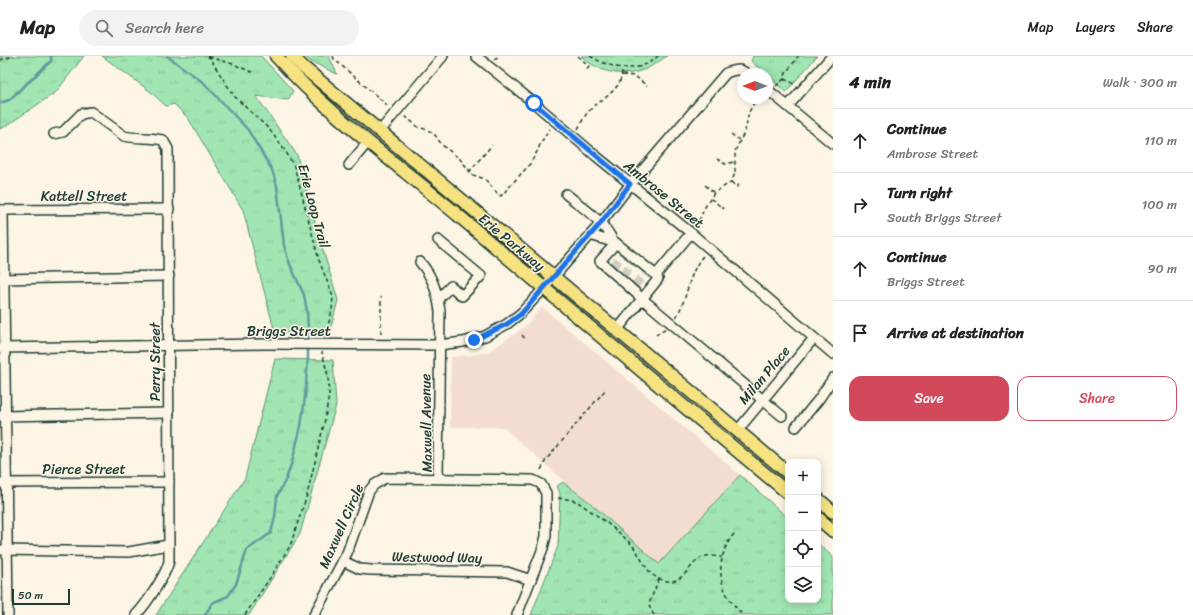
<!DOCTYPE html>
<html lang="en">
<head>
<meta charset="utf-8">
<style>
  :root { --surface:#fff; --page:#f2f2f2; --text:#222; --muted:#767676; --line:#e0e0e0; --accent:#d1495b }
  body { margin:0; font-family:Sriracha,sans-serif; background:var(--page); color:var(--text) }
  .controls { position:absolute; right:12px; bottom:12px; display:grid; overflow:hidden; border-radius:8px; box-shadow:0 2px 10px #0003 }
  .controls button { width:36px; height:36px; display:grid; place-items:center; padding:0; border:0; border-bottom:1px solid var(--line); background:var(--surface); color:var(--text); font:20px sans-serif }
  .compass { position:absolute; left:737px; top:12px; width:36px; height:36px; border-radius:50%; background:var(--surface); box-shadow:0 2px 10px #0003; rotate:270deg }
  .scale { position:absolute; left:12px; bottom:10px; width:58px; box-sizing:border-box; padding-left:4px; border:2px solid #1f3d34; border-top:0; font-size:11px; line-height:14px; white-space:nowrap; color:#1f3d34; -webkit-text-stroke:3px #fcf5e5; paint-order:stroke }
  .stop { position:absolute; width:12px; height:12px; margin:-9px; border:3px solid #1a73e8; border-radius:50%; background:#fff }
  .stop.end { background:#1a73e8; border-color:#fff; box-shadow:0 1px 4px #0008 }
  .list { margin:0; padding:0; list-style:none }
  h2 { display:flex; justify-content:space-between; align-items:center; height:52px; margin:0; padding:0 16px; font-size:17px }
  h2 small { font-size:13px; font-weight:400; color:var(--muted) }
  .list li { display:grid; grid-template-columns:26px 1fr auto; gap:12px; align-items:center; box-sizing:border-box; height:64px; padding:0 16px; border-top:1px solid var(--line) }
  .list b { display:block; font-size:15px; white-space:nowrap }
  .list p { margin:0; font-size:13px; white-space:nowrap; color:var(--muted) }
  .list em { font-size:13px; font-style:normal; color:var(--muted) }
  .actions { display:flex; gap:8px; padding:12px 16px }
  .actions a { flex:1; padding:9px 0; border:1px solid var(--accent); border-radius:12px; text-align:center; font-size:14px; color:var(--accent) }
  .actions .main { background:var(--accent); color:#fff }
  .icon { flex:none; width:22px; height:22px; fill:none; stroke:currentColor; stroke-width:2; stroke-linecap:round; stroke-linejoin:round }
  .map { position:relative; flex:none; width:833px; height:559px; overflow:hidden }
  header { display:flex; align-items:center; gap:24px; box-sizing:border-box; height:56px; padding:0 20px; background:var(--surface); border-bottom:1px solid var(--line) }
  header strong { font-size:19px }
  nav { display:flex; gap:22px; margin-inline-start:auto; font-size:14px }
  .search { width:280px; height:36px; background:var(--page); display:flex; align-items:center; gap:10px; box-sizing:border-box; padding:0 14px; border-radius:22px; color:var(--muted); font-size:15px }
  main { display:flex }
  aside { flex:1; background:var(--surface) }
  .map>svg:first-child { display:block }
</style>
</head>
<body>
<header>
<strong>Map</strong>
<div class="search"><svg class="icon" aria-label="search" viewBox="0 0 24 24"><circle cx="10" cy="10" r="6"/><path d="M15 15l6 6"/></svg>Search here</div>
<nav><a>Map</a><a>Layers</a><a>Share</a></nav>
</header>
<main>
<div class="map">
<svg width="833" height="559" viewBox="0 0 833 559">
  <defs>
    <pattern id="grass-tufts" width="24" height="20" patternUnits="userSpaceOnUse"><rect width="24" height="20" fill="#a1e6b2"/><path d="M3 7l-1-3M5 7V3M7 7l1-3M15 17l-1-3M17 17v-4M19 17l1-3" fill="none" stroke="#8ac69a"/></pattern>
  </defs>
  <rect width="100%" height="100%" fill="#fcf5e5"/>
  <filter id="ink" filterUnits="userSpaceOnUse"><feTurbulence type="fractalNoise" baseFrequency=".025" numOctaves="2"/><feDisplacementMap in="SourceGraphic" scale="8" xChannelSelector="R" yChannelSelector="G"/><feConvolveMatrix kernelMatrix="1 2 1 2 8 2 1 2 1" color-interpolation-filters="sRGB"/></filter>
  <g filter="url(#ink)">
    <!-- built -->
    <polygon fill="#f3ddd0" points="542,251 740,419 659,509 503,371 450,371 451,301 471,299 488,296 503,286 526,270"/>
    <!-- grass -->
    <g fill="url(#grass-tufts)" stroke="#609273">
      <polygon points="0,0 84,0 56,36 6,70 0,73"/>
      <polygon points="102,0 261,0 293,35 288,44 256,40 297,99 319,181 338,244 330,275 275,277 243,154 188,62 174,48 166,50 151,36"/>
      <polygon points="305,0 329,0 337,18 310,5"/>
      <path d="M581 0H667C661 4 654 9 648 12 625 23 599 17 581 0Z"/>
      <polygon points="753,0 817,0 786,36 751,5"/>
      <polygon points="275,303 333,304 336,349 300,478 249,559 156,559 245,422"/>
      <polygon points="740,419 788,462 788,544 818,544 818,488 833,501 833,559 531,559 558,490 560,438 557,430 563,426 588,445 659,508"/>
    </g>
    <g fill="none" stroke-linecap="round" stroke-linejoin="round">
      <!-- stream -->
      <g stroke="#609ba1" stroke-width="2.5">
        <polyline points="167,0 204,27 248,74 272,114 277,130 284,189 289,206 304,239 307,255 308,273 308,301 305,341 301,370 292,406 286,423 277,440 275,461 271,477 247,494 236,528 228,540 212,547 205,559"/>
        <polyline points="0,47 9,44 51,5 51,0"/>
      </g>
      <!-- minor-tunnel -->
      <g stroke="#d0d0c2" stroke-width="9" stroke-dasharray="9 4.5" stroke-linecap="butt">
        <polyline points="613,211 623,198"/>
        <polyline points="623,219 633,207"/>
        <polyline points="635,229 645,218"/>
      </g>
      <!-- minor casing -->
      <g stroke="#1f3d34" stroke-width="12">
        <g id="minor">
          <polyline points="476,0 534,47 596,100 691,177 833,298"/>
          <polyline points="767,33 833,88"/>
          <polyline points="788,50 832,0"/>
          <polyline points="380,75 443,0"/>
          <path d="M54 78 63 76 81 58 91 56 124 80C137 83 150 81 163 84L168 93 169 504C168 516 145 550 136 559"/>
          <polyline points="349,109 368,86"/>
          <path d="M566 138C582 151 604 165 613 185"/>
          <polyline points="0,154 169,153"/>
          <polyline points="3,154 8,559"/>
          <polyline points="691,177 656,219 616,187 600,205 646,246 782,360"/>
          <polyline points="590,179 616,187"/>
          <polyline points="438,184 481,220 462,240 451,230 438,243"/>
          <path d="M420 206C433 221 437 236 440 255L438 422"/>
          <polyline points="0,223 169,220"/>
          <polyline points="617,274 658,223 656,219"/>
          <path d="M0 292 265 288 439 289 463 286 485 280 507 268 521 257 537 240 600 168 630 129 726 17C734 14 740 12 747 18"/>
          <polyline points="0,360 169,357"/>
          <polyline points="796,371 819,343 833,322"/>
          <polyline points="737,375 814,282"/>
          <polyline points="1,427 169,426"/>
          <polyline points="0,494 129,496 168,489"/>
          <polyline points="343,505 360,513 371,514 507,516 531,524"/>
          <polyline points="314,559 347,497 369,435 374,429 385,422 533,424 541,428 546,437 546,480 543,492 517,559"/>
        </g>
      </g>
      <!-- major casing -->
      <g stroke="#1f3d34" stroke-width="15">
        <g id="major">
          <path d="M276 0C330 60 397 108 459 160 568 253 678 346 788 437"/>
          <polyline points="292,0 303,11 788,417"/>
          <polyline points="818,443 833,456"/>
          <polyline points="818,462 833,475"/>
        </g>
      </g>
      <!-- path -->
      <g stroke="#1f3d34" stroke-width="1.5" stroke-dasharray="4 3" stroke-linecap="butt">
        <polyline points="207,0 209,1 234,40 269,73 286,96 294,110 298,124 319,204 333,241 332,254 327,274 322,281"/>
        <polyline points="333,0 334,3 388,50"/>
        <polyline points="578,0 589,10 586,14"/>
        <path d="M590 0C611 13 639 19 658 0"/>
        <polyline points="209,1 233,8 254,17"/>
        <polyline points="494,3 500,0"/>
        <polyline points="0,4 14,0"/>
        <polyline points="622,19 635,20 647,30"/>
        <polyline points="784,23 791,26 795,29"/>
        <path d="M776 30 784 23C786 14 794 8 798 0"/>
        <polyline points="751,42 755,45"/>
        <polyline points="405,60 418,71 428,74 435,79 442,89 460,103 473,119 485,123 497,137 501,140 530,108 538,94 540,88 550,73"/>
        <path d="M578 73C581 67 584 61 588 56 601 42 623 35 622 13"/>
        <polyline points="731,78 739,84"/>
        <polyline points="717,103 725,108 734,106"/>
        <polyline points="469,116 492,89"/>
        <polyline points="731,126 737,131 740,127"/>
        <polyline points="705,129 714,137"/>
        <polyline points="711,143 724,153"/>
        <polyline points="696,171 705,151 714,137 731,126 735,118 735,95 745,75 749,56 755,45 759,42"/>
        <path d="M676 261C688 243 688 217 703 200"/>
        <polyline points="381,277 381,241"/>
        <polyline points="522,279 526,284"/>
        <polyline points="656,279 666,272"/>
        <polyline points="541,414 546,404 606,333"/>
        <path d="M558 442 567 443 576 445C593 456 619 475 632 489 639 497 645 513 653 519 658 523 666 526 673 525 688 521 693 502 706 500 711 499 717 501 722 501"/>
        <path d="M734 478C719 496 716 522 729 542 733 548 738 554 743 559"/>
        <polyline points="245,559 268,525 290,490 307,439 324,368 329,339 328,320 322,296"/>
        <polyline points="654,559 649,550 650,545 659,523"/>
      </g>
      <!-- minor -->
      <use href="#minor" stroke="#fcf5e5" stroke-width="9"/>
      <!-- major -->
      <use href="#major" stroke="#f6e281" stroke-width="12"/>
    </g>
  </g>
  <g fill="none" stroke-linecap="round" stroke-linejoin="round" filter="url(#ink)">
    <!-- route -->
    <polyline stroke="#1a73e8" stroke-width="5" points="474,284 507,268 521,258 600,168 630,128 534,47"/>
  </g>
  <g text-anchor="middle" stroke-width="3" stroke-linejoin="round" paint-order="stroke">
    <!-- street labels -->
    <g font-size="14" fill="#1f3d34" stroke="#fcf5e5">
      <text transform="translate(664 138) rotate(39)" y="5">Ambrose Street</text>
      <text x="84" y="145">Kattell Street</text>
      <text transform="translate(314 150) rotate(75)" y="5">Erie Loop Trail</text>
      <text transform="translate(512 186) rotate(40)" y="5">Erie Parkway</text>
      <text x="289" y="280">Briggs Street</text>
      <text transform="translate(155 306) rotate(-90)" y="5">Perry Street</text>
      <text transform="translate(764 319) rotate(-50)" y="5">Milan Place</text>
      <text transform="translate(426 367) rotate(-91)" y="5">Maxwell Avenue</text>
      <text x="84" y="418">Pierce Street</text>
      <text transform="translate(341 470) rotate(-66)" y="5">Maxwell Circle</text>
      <text transform="translate(437 501) rotate(1)" y="5">Westwood Way</text>
    </g>
  </g>
</svg>
<div class="controls">
<button>+</button>
<button>−</button>
<button><svg class="icon" aria-label="locate" viewBox="0 0 24 24"><circle cx="12" cy="12" r="6"/><path d="M12 2v4M12 18v4M2 12h4M18 12h4"/></svg></button>
<button><svg class="icon" aria-label="layers" viewBox="0 0 24 24"><path d="M12 4l9 5-9 5-9-5zM3 14l9 5 9-5"/></svg></button>
</div>
<svg class="compass" viewBox="-18 -18 36 36"><path d="M0-13l5 13h-10z" fill="#e53935"/><path d="M0 13l5-13h-10z" fill="#767676"/></svg>
<div class="scale">50 m</div>
<div class="stop" style="left:534px;top:47px"></div>
<div class="stop end" style="left:474px;top:284px"></div>
</div>
<aside>
<h2>4 min<small>Walk · 300 m</small></h2>
<ul class="list">
<li><svg class="icon" aria-label="ahead" viewBox="0 0 24 24"><path d="M12 20V5M6 11l6-6 6 6"/></svg><div><b>Continue</b><p>Ambrose Street</p></div><em>110 m</em></li>
<li><svg class="icon" aria-label="right" viewBox="0 0 24 24"><path d="M7 20v-9h11M14 6l5 5-5 5"/></svg><div><b>Turn right</b><p>South Briggs Street</p></div><em>100 m</em></li>
<li><svg class="icon" aria-label="ahead" viewBox="0 0 24 24"><path d="M12 20V5M6 11l6-6 6 6"/></svg><div><b>Continue</b><p>Briggs Street</p></div><em>90 m</em></li>
<li><svg class="icon" aria-label="arrive" viewBox="0 0 24 24"><path d="M6 21V4h12l-3 4 3 4H6"/></svg><div><b>Arrive at destination</b></div></li>
</ul>
<div class="actions"><a class="main">Save</a><a>Share</a></div>
</aside>
</main>
</body>
</html>
